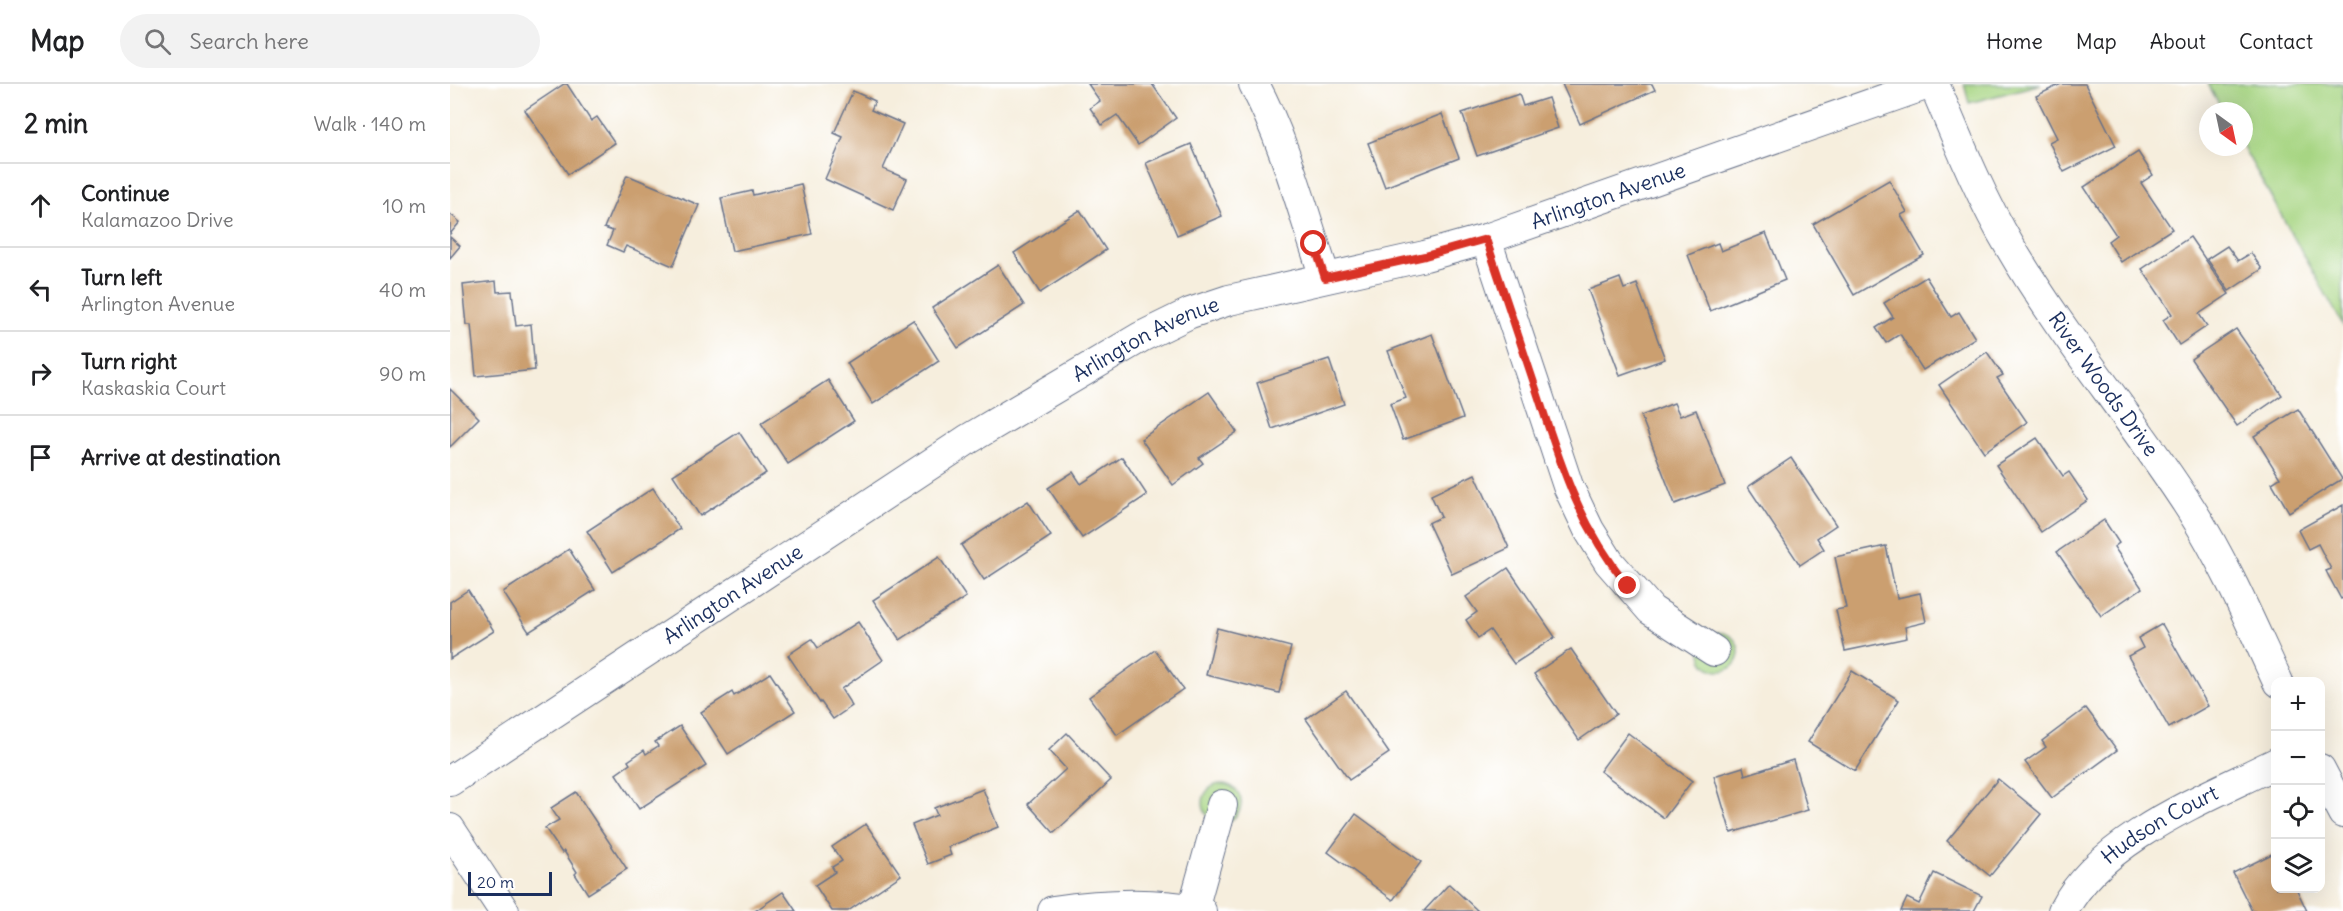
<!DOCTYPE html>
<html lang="en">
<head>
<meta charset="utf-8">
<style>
  :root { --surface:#fff; --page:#f2f2f2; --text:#202124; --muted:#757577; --line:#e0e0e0 }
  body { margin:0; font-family:Delius,sans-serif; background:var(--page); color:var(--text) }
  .controls { position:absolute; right:18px; bottom:18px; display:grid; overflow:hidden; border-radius:12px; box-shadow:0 6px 24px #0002 }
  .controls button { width:54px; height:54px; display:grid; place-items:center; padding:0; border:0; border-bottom:2px solid var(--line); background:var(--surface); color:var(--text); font:30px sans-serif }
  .compass { position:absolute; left:1749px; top:18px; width:54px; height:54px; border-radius:50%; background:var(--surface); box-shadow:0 6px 24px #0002; rotate:147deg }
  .scale { position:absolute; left:18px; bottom:15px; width:84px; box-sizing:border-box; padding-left:6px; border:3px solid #1b2f5e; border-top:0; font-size:16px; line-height:21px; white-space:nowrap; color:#1b2f5e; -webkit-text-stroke:4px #fff; paint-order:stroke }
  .stop { position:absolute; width:18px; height:18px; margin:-14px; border:4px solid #d93025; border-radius:50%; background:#fff }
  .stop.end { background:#d93025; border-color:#fff; box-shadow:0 2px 6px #0008 }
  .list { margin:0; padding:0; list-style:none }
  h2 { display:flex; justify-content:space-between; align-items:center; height:78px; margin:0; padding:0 24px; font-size:26px }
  h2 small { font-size:20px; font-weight:400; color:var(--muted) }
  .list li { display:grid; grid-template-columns:39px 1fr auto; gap:18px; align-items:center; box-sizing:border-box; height:84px; padding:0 24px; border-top:2px solid var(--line) }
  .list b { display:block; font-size:22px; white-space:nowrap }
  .list p { margin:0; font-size:20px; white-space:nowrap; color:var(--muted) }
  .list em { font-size:20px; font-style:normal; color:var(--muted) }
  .icon { flex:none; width:33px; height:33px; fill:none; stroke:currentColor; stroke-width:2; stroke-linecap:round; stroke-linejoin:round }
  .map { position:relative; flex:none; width:1893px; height:827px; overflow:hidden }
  header { display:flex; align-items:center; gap:36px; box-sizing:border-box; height:84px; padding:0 30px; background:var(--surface); border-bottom:2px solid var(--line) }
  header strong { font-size:28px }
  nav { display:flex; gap:33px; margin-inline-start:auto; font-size:21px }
  .search { width:420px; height:54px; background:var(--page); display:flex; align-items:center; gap:15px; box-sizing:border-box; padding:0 21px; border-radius:33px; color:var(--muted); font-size:22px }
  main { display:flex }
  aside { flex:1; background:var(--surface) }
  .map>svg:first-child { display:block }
</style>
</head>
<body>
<header>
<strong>Map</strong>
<div class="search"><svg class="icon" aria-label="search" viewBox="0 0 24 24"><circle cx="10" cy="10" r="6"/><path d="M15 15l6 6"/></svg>Search here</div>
<nav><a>Home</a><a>Map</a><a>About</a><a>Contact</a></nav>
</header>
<main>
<aside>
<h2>2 min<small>Walk · 140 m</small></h2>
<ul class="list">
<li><svg class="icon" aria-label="ahead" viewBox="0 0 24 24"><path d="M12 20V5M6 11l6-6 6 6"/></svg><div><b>Continue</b><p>Kalamazoo Drive</p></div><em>10 m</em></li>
<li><svg class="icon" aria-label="left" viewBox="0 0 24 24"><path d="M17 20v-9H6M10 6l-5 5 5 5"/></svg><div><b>Turn left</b><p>Arlington Avenue</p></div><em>40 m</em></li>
<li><svg class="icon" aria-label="right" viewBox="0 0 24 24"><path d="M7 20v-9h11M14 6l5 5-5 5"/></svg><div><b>Turn right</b><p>Kaskaskia Court</p></div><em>90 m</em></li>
<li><svg class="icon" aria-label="arrive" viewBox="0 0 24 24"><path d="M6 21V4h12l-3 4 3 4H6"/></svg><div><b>Arrive at destination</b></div></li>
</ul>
</aside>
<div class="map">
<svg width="1893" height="827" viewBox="0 0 1893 827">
  <rect width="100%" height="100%" fill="#fff"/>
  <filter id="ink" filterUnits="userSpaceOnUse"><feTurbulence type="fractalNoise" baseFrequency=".0167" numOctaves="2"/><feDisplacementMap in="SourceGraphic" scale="12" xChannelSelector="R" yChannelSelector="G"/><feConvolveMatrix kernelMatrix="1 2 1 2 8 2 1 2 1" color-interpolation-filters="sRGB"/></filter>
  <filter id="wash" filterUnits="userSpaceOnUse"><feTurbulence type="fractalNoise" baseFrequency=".008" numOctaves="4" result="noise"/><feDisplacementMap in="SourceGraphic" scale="24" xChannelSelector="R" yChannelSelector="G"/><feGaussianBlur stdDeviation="1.35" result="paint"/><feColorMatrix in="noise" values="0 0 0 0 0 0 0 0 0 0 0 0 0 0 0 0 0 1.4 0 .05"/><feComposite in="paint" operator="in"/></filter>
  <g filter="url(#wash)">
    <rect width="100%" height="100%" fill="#f6eedd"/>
    <!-- green -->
    <g fill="#a7d583" stroke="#618270" stroke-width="1.5">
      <polygon points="1514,0 1591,0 1519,19"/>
      <polygon points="1758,0 1893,0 1893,241 1793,63 1794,27 1773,27"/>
      <circle cx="1270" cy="568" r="19"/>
      <circle cx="772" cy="719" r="19"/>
    </g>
    <g id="blocks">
      <!-- building -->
      <g fill="#cb9f6f">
        <polygon points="114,0 117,0 141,37 147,33 165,59 118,90 75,26"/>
        <polygon points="638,0 702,0 726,34 688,61 667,31 652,41 640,24 650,17"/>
        <polygon points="1112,0 1202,0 1205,6 1130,40"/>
        <polygon points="1611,0 1635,0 1666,62 1614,88 1599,58 1607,54 1586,12"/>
        <polygon points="403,7 425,17 421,26 453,40 433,85 457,95 443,126 375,95 393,53 384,49"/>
        <polygon points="1069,10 1073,22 1098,14 1108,44 1027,72 1012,29"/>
        <polygon points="992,30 1009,74 935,103 918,59"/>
        <polygon points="741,60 772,132 727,151 696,79"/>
        <polygon points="1688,68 1703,91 1691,99 1722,145 1671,178 1658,157 1666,151 1634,103"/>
        <polygon points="177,91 249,121 223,182 176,162 173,168 157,161 163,147 154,144"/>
        <polygon points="1439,96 1457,128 1451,131 1474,171 1404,211 1363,140"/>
        <polygon points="351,100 362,150 282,167 271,114 302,107 303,111"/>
        <polygon points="630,126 656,166 590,209 564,169"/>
        <polygon points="0,130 10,138 0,150"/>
        <polygon points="1316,149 1335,196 1260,227 1238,171 1268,159 1271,167"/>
        <polygon points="0,153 10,162 0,174"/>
        <polygon points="1740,153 1779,210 1749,230 1757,242 1729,261 1713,236 1722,230 1692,185"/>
        <polygon points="1777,162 1788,177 1801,169 1812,185 1779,207 1757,175"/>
        <polygon points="548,181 574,221 508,264 482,224"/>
        <polygon points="1476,193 1501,233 1509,228 1525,254 1473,286 1450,250 1436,259 1426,244 1443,233 1434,219"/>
        <polygon points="1170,194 1174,205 1187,200 1215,275 1170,291 1138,206"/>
        <polygon points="46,197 47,208 62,207 66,242 81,240 85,286 26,292 21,241 17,241 13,201"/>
        <polygon points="463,236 489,277 423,320 397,279"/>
        <polygon points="1786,245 1832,311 1787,342 1741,275"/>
        <polygon points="982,250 1013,334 953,356 940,320 956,314 938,267"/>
        <polygon points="1537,268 1553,291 1547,294 1577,338 1534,368 1489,301"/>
        <polygon points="879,275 894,320 822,345 807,299"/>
        <polygon points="378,296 404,337 338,380 311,339"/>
        <polygon points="0,305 29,334 0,363"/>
        <polygon points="759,308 787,348 749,374 753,379 723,401 691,355"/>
        <polygon points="1224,319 1230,332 1246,326 1275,401 1225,420 1191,332"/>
        <polygon points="1848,325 1892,395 1839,428 1822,399 1830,394 1804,352"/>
        <polygon points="289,348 316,389 250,432 223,391"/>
        <polygon points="1587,354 1613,392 1619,388 1638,416 1591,448 1546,381"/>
        <polygon points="672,373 697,411 632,454 598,404 623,388 631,400"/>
        <polygon points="1341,374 1386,441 1367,454 1374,465 1350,481 1298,403"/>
        <polygon points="1025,390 1059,464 1002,490 978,439 991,433 981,411"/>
        <polygon points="203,404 230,445 163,488 137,447"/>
        <polygon points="578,417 601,452 534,496 511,461"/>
        <polygon points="1893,421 1893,514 1891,515 1876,487 1881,485 1868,460 1858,465 1848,446"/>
        <polygon points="1654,436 1669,459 1664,463 1692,504 1651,532 1607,468"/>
        <polygon points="1436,462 1447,514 1470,509 1476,538 1455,543 1457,554 1395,567 1386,526 1396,524 1385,473"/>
        <polygon points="119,465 145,506 79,548 53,508"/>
        <polygon points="489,473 516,513 450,556 423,516"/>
        <polygon points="1058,484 1105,553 1064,580 1040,546 1028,554 1016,536 1027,528 1016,513"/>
        <polygon points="18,506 44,547 0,575 0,518"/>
        <polygon points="408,538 433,576 391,605 402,622 383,635 371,618 370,619 338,571 362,555 368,564"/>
        <polygon points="1712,540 1758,622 1719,644 1678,572 1693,564 1688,554"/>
        <polygon points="767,544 841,563 829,609 756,591"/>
        <polygon points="1121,565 1166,630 1129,656 1084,590"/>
        <polygon points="705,566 733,605 667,651 639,613"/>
        <polygon points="1402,587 1449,616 1405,687 1358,658"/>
        <polygon points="320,589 345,627 278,670 251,628 282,608 284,612"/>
        <polygon points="896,607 939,669 899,696 856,635"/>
        <polygon points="1636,624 1667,666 1602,714 1575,678 1596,663 1592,657"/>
        <polygon points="230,642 256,682 189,725 166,690 180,680 178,677 194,666 196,670 208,662 205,658"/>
        <polygon points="617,649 661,696 604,749 578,720 616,685 599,666"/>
        <polygon points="1178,649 1242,697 1214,734 1150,687"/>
        <polygon points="1343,676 1358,726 1281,749 1264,692 1293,683 1295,691"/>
        <polygon points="1548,695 1591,730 1540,792 1497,757"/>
        <polygon points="533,705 548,743 498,763 501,771 478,780 462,741 487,731 484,724"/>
        <polygon points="126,708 177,785 138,810 125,790 127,788 114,767 112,769 95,744 109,736 101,724"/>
        <polygon points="906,730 971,778 943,816 878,768"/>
        <polygon points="416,740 451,791 398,827 382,827 365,801 385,788 382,783 392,777 382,763"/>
        <polygon points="1826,768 1826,804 1846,804 1857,827 1802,827 1783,789"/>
        <polygon points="1484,789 1532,812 1524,827 1451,827 1457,814 1469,820"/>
        <polygon points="999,800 1028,827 974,827"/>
        <polygon points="333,808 346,827 305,827"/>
      </g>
    </g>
  </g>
  <g filter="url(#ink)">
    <use href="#blocks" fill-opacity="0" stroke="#68728a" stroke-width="1.5"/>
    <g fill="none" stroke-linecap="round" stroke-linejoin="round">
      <!-- minor casing -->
      <g stroke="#68728a" stroke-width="32">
        <g id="minor">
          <path d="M804 0C836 60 853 129 875 193"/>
          <path id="s1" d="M1484 0C1507 54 1529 110 1559 161 1613 254 1684 336 1742 427 1776 481 1801 540 1828 598"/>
          <polyline points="1036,155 1118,402 1139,446 1159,478 1201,526 1264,567"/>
          <polyline points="1870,685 1893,729"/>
          <path id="s2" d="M0 697 517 356 691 253 740 229 779 216 975 172 1036 155 1478 0"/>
          <polyline points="0,745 54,827"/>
          <polyline points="743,825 772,721"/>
          <path d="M603 827C652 820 702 817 751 827"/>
          <path id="s3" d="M1613 827C1650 754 1756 714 1826 679"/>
        </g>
      </g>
      <!-- minor -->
      <use href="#minor" stroke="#fff" stroke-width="30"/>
    </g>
  </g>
  <g fill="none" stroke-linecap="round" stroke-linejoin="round" filter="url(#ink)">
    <!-- route -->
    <path stroke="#d93025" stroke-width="8" d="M864 160 875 194 975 172 1036 155C1053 206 1070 257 1087 308 1111 382 1128 439 1178 502"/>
  </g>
  <g text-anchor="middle" stroke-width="4.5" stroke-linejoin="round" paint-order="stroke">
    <!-- street labels -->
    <g font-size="21" fill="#1b2f5e" stroke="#fff">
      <text dy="7" stroke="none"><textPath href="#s2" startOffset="1311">Arlington Avenue</textPath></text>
      <text dy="7" stroke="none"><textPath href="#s2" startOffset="825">Arlington Avenue</textPath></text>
      <text dy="7" stroke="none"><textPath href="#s1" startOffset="346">River Woods Drive</textPath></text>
      <text dy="7" stroke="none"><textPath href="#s2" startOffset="339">Arlington Avenue</textPath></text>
      <text dy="7" stroke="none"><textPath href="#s3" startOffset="132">Hudson Court</textPath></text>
    </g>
  </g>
</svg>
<div class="controls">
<button>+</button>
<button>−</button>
<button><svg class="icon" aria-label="locate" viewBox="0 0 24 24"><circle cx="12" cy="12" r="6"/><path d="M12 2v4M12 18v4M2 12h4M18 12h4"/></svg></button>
<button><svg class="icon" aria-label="layers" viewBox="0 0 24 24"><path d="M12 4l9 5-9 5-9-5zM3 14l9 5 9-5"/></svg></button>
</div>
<svg class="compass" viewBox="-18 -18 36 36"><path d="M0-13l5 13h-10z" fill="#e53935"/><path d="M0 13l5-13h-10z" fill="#757577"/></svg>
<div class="scale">20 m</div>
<div class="stop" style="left:864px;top:160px"></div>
<div class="stop end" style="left:1178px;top:502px"></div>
</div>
</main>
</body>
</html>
